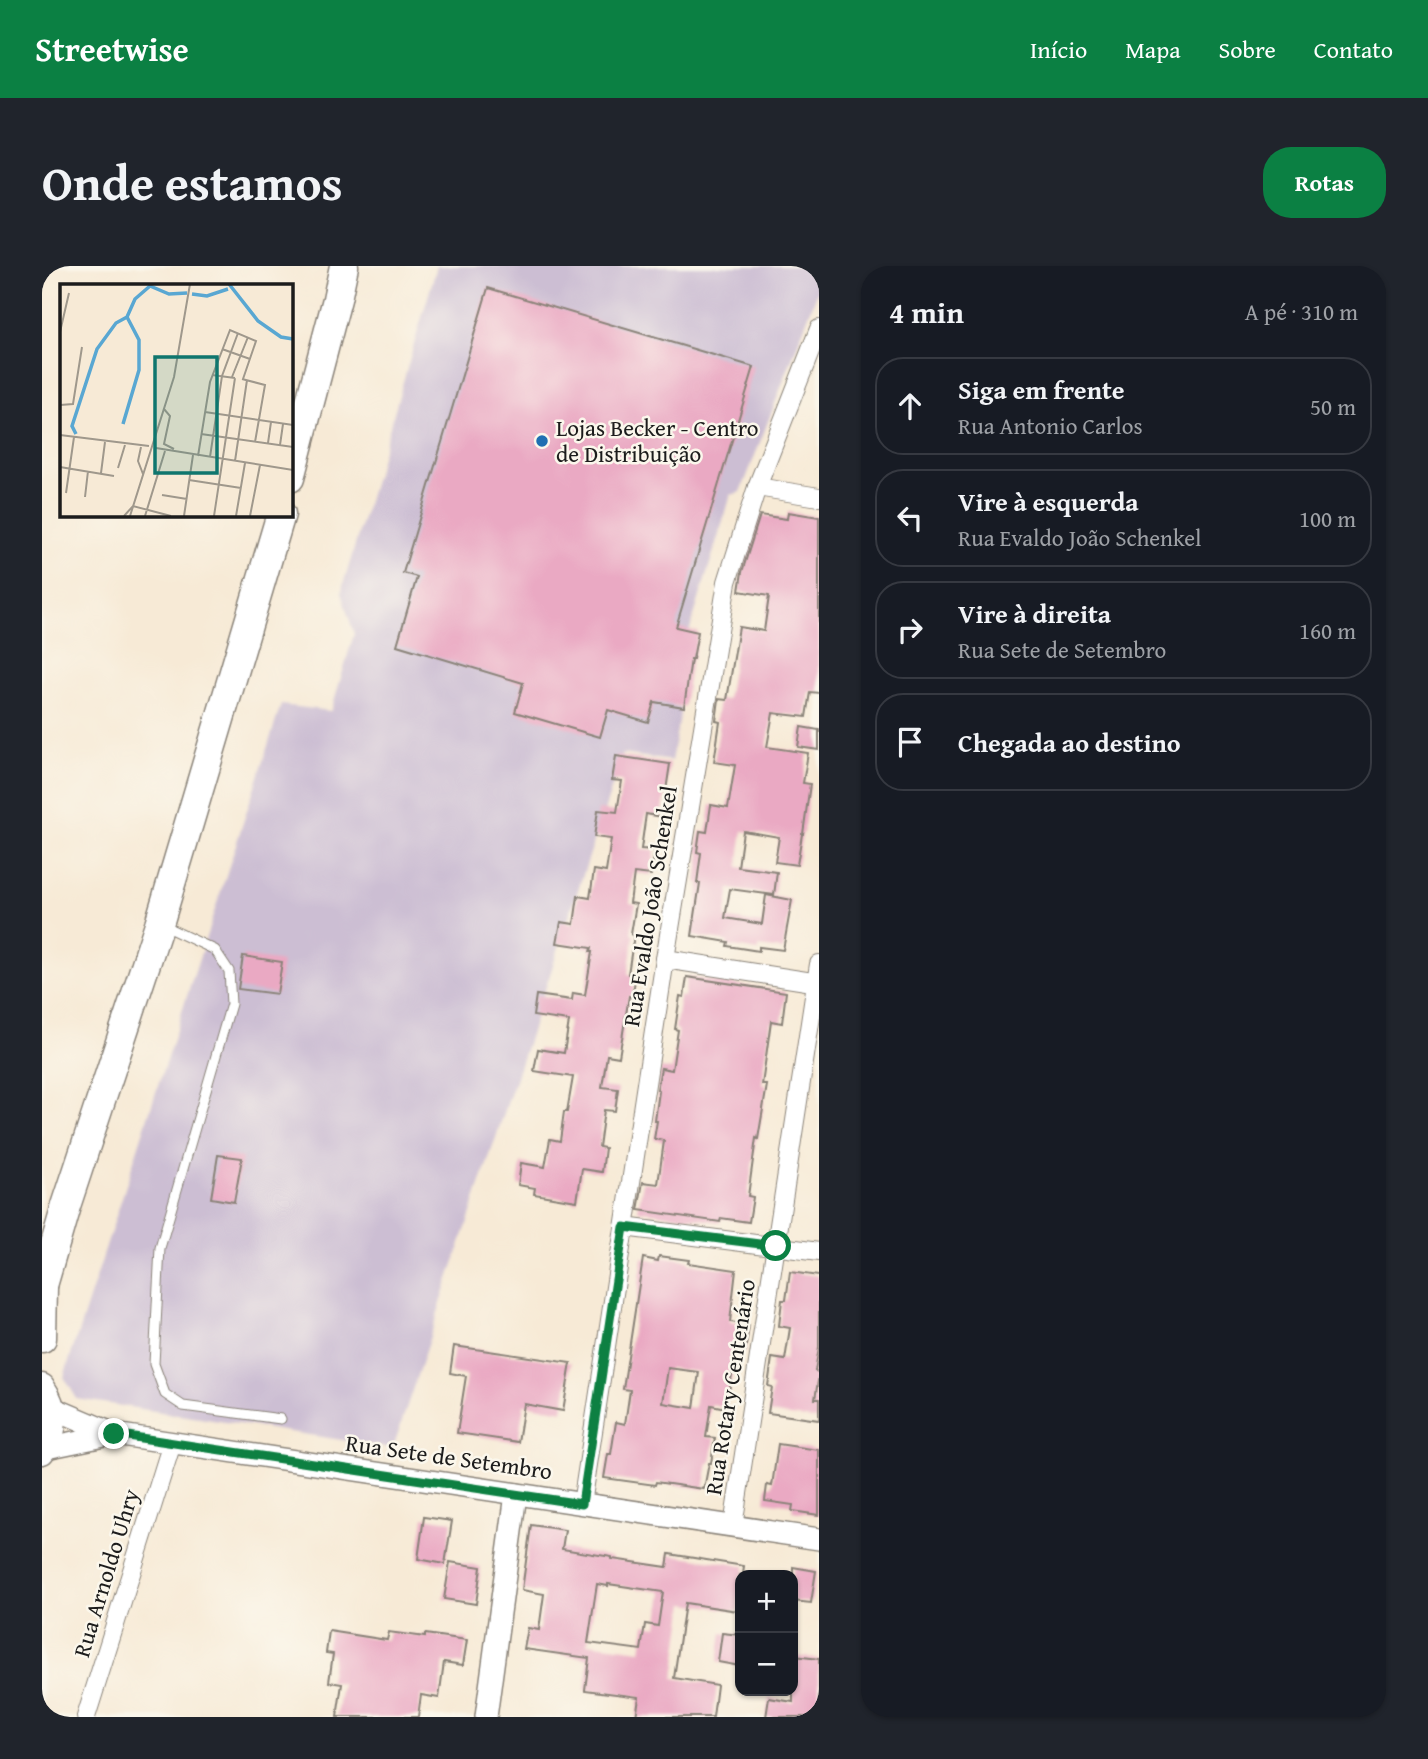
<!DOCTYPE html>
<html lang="pt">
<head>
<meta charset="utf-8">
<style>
  :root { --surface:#171b24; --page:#20242c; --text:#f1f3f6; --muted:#9ea1a6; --line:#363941; --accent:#0b8043 }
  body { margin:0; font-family:"Gentium Book Plus",serif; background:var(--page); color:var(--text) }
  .controls { position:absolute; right:21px; bottom:21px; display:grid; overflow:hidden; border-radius:14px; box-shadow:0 2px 5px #0004 }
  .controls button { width:63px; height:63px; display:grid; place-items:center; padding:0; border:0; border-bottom:2px solid var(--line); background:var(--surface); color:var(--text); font:35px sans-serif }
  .stop { position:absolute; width:21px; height:21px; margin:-16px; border:5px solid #0b8043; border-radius:50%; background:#fff }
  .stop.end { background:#0b8043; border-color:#fff; box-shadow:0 2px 7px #0008 }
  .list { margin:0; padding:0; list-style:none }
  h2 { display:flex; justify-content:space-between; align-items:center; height:91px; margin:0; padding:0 28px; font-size:30px }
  h2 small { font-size:23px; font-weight:400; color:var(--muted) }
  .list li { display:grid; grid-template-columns:46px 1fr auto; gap:21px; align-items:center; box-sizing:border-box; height:98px; margin:0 14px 14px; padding:0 14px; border:2px solid var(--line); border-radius:28px }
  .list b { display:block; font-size:26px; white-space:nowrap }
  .list p { margin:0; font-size:23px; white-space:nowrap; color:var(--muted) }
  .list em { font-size:23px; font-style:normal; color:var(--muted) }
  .icon { flex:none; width:38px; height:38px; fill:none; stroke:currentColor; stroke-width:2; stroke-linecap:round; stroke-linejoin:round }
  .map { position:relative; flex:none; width:777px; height:1451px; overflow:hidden; border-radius:28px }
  header { display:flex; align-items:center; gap:42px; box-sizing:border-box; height:98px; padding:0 35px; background:var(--accent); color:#fff }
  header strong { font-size:33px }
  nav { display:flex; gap:38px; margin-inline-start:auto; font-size:24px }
  .intro { display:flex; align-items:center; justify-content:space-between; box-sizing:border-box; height:168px; padding:0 42px }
  h1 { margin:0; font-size:49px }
  .button { padding:18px 32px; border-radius:28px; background:var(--accent); color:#fff; font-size:24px; font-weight:700 }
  main { display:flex; gap:42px; padding:0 42px }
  aside { flex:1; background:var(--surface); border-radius:28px; box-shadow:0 2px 5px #0004 }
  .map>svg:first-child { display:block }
</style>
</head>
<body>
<header>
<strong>Streetwise</strong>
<nav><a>Início</a><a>Mapa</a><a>Sobre</a><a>Contato</a></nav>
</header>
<div class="intro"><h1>Onde estamos</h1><a class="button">Rotas</a></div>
<main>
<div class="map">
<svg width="777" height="1451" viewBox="0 0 777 1451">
  <rect width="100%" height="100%" fill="#fbf7ec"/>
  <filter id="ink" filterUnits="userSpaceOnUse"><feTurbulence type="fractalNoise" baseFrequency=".0143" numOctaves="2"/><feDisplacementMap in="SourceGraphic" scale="14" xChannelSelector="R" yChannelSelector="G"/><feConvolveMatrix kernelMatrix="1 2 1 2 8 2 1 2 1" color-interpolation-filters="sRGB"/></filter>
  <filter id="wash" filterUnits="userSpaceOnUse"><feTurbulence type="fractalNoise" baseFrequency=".00686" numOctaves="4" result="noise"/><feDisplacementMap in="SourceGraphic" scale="28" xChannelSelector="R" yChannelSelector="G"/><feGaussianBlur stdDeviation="1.57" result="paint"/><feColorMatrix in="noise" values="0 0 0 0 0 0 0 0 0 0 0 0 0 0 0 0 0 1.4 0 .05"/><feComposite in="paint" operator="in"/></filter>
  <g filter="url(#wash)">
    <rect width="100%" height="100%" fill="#f7ead6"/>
    <!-- industrial -->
    <polygon fill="#ccbed3" points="395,0 777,0 777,22 699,226 689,229 648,363 620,436 639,442 629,495 581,488 351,1182 35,1133 22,1111 239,439 289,445 312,368 299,327"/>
    <g id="blocks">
      <!-- building -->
      <g fill="#eaa9c3" fill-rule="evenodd">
        <polygon points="446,22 712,101 634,361 656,366 651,393 649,393 642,441 612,436 606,456 566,444 558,471 473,446 481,417 355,379 375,311 361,307"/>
        <polygon points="746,246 777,251 777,427 768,426 764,451 731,447 725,481 766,487 761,517 768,518 761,568 760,568 755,599 733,596 737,571 701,565 696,601 735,606 732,629 688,623 683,652 720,658 724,629 750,634 741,684 717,681 717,685 685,680 686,676 650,670 658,617 655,617 659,587 655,586 658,565 665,566 669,539 686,542 693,499 672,496 678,456 674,455 677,433 685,434 697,361 722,365 727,330 697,325 700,306 718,249 745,253"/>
        <polygon points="759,461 777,464 777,484 756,481"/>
        <polygon points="574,490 628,498 620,551 604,548 599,583 613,584 609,609 592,607 588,637 594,638 589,668 592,669 586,708 594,709 590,731 587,730 577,791 565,789 560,821 576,823 573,845 562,844 557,881 563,882 560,906 540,903 535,935 492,928 493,922 476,919 479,897 503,901 508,873 518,875 522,846 525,846 531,811 492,805 496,783 522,787 527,755 491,750 494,729 530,734 531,727 543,729 550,686 548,686 549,682 515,677 519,656 532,658 536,630 548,632 552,604 564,606 569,573 552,571 556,544 575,546 580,515 570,514"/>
        <polygon points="201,690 240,696 235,728 196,723"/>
        <polygon points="645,711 744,726 740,757 729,755 720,819 725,819 716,873 714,872 706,930 711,931 707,956 679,952 678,956 596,944 601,916 616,918 622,875 612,873 615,855 613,855 617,825 615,824 619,802 630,804 636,764 633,763 638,730 642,731"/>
        <polygon points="176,889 200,892 192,936 169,932"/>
        <path d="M617 990 647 994 646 997 694 1004 688 1056 707 1059 703 1087 694 1086 684 1142 669 1139 664 1171 673 1172 669 1197H667L662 1223 614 1216 613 1219 562 1212 566 1188H569L574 1156 583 1158 588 1124 581 1123 601 992 616 995ZM626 1102 657 1106 652 1142 621 1137Z"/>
        <polygon points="748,1006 777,1010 777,1081 773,1105 777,1106 777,1109 773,1133 777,1133 777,1154 726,1147 730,1121 726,1120 730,1092 743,1094 748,1062 737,1060 740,1034 744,1034"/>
        <polygon points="412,1080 529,1097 521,1145 482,1138 476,1176 415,1167 424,1110 408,1107"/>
        <polygon points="736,1178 777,1184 777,1249 750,1245 751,1239 723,1235 725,1219 730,1220"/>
        <polygon points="382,1251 410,1255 403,1298 376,1293"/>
        <path d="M489 1259 523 1264 520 1283 570 1291V1293L625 1301 627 1288 702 1300 701 1309H698V1328L696 1345 643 1337 632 1412 675 1419 671 1451H594L597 1431 543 1424 547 1392 482 1383 486 1362 497 1364 502 1328 480 1324ZM555 1318 566 1320V1318L621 1326 616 1360 603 1358 599 1384 546 1377Z"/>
        <polygon points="408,1296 439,1301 434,1338 402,1333"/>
        <polygon points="751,1301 774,1305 769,1337 751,1335"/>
        <polygon points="287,1365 345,1374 347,1366 383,1371 383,1368 425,1374 421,1399 402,1396 397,1432 379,1429 376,1451 295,1451 300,1418 287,1416 291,1388 284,1387"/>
        <polygon points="680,1367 698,1369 698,1400 676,1396"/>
        <polygon points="752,1390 777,1393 777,1451 724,1451 727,1432 751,1436 751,1400"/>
      </g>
    </g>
  </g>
  <g filter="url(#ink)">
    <use href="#blocks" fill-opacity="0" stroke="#8a8379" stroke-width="2"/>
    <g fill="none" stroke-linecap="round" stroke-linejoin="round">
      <!-- service casing -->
      <g stroke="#8a8379" stroke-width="11">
        <polyline id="service" points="122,660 173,684 187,705 189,738 118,982 112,1098 123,1128 141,1140 239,1153"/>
      </g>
      <!-- minor casing -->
      <g stroke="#8a8379" stroke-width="20">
        <g id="minor">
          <polyline points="715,221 777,231"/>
          <polyline points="623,693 777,717"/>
          <polyline points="582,961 777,986"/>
          <polyline points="540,1238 623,693 685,316 715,221 777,63"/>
          <polyline points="691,1260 777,698"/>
          <polyline points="44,1451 130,1177"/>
        </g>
      </g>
      <!-- tertiary casing -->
      <g stroke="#8a8379" stroke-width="24">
        <g id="tertiary">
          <polyline points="11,1142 72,1168 777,1273"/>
          <polyline points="4,1182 72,1168"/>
          <polyline points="444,1451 474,1228"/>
        </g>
      </g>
      <!-- secondary casing -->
      <g stroke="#8a8379" stroke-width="27">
        <path id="secondary" d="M0 1120C14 1140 17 1166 0 1186"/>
      </g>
      <!-- trunk casing -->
      <g stroke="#8a8379" stroke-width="31">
        <g id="trunk">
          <polyline points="248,212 295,33 302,0"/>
          <polyline points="0,1023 24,940 117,658 239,248"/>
          <polyline points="0,1072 1,1020"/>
        </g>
      </g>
      <!-- service -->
      <use href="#service" stroke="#fff" stroke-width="9"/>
      <!-- minor -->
      <use href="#minor" stroke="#fff" stroke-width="18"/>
      <!-- tertiary -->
      <use href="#tertiary" stroke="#fff" stroke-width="21"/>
      <!-- secondary -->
      <use href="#secondary" stroke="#fff" stroke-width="24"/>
      <!-- trunk -->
      <use href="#trunk" stroke="#fff" stroke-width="28"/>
    </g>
  </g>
  <g fill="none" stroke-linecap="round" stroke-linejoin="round" filter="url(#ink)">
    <!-- route -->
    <polyline stroke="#0b8043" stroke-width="9" points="72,1168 540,1238 582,961 734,980"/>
  </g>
  <!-- markers -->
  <circle fill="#1f6fb2" stroke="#fbf7ec" stroke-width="2.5" cx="500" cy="175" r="7"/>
  <g text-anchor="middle" stroke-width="5" stroke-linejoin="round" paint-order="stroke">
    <!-- poi labels -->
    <g font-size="23" fill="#1c1c1c" stroke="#fbf7ec" text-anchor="start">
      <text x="514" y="170">Lojas Becker - Centro<tspan x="514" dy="26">de Distribuição</tspan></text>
    </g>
    <!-- street labels -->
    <g font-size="23" fill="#1c1c1c" stroke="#fbf7ec">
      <text transform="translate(608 640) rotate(-81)" y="8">Rua Evaldo João Schenkel</text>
      <text transform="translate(688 1121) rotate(-81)" y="8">Rua Rotary Centenário</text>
      <text transform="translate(407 1191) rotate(8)" y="8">Rua Sete de Setembro</text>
      <text transform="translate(64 1307) rotate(-73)" y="8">Rua Arnoldo Uhry</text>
    </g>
  </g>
  <!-- overview -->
  <g transform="translate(18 18)">
    <rect width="233" height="233" fill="#f7ead6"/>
    <path fill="none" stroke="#59a7d2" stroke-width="3.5" d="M169 0 198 37 221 53 233 55M132 10 147 12 168 5M63 140 79 86V56L67 33M16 150 12 142 37 65 56 39 67 33 75 15 90 2 109 10 127 9"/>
    <path fill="none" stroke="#9f988c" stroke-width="2" d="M0 48 9 9M162 65 190 75M152 91 175 94M172 93 188 53M182 95 205 101 195 158M0 121 13 120 22 63M104 125 110 132 104 160 114 165M145 128 233 141M141 150 233 163M0 151 89 162M208 159 211 138M220 161 223 140M81 163 78 177 83 190M96 164 233 186M138 172 150 98 170 46 196 57 183 95M150 173 162 92 178 49M175 177 187 96M0 183 54 192M58 184 65 161M41 189 45 158M129 196 181 204M6 209 14 153M102 211 127 215M25 213 28 187M64 232 73 222 111 232M70 232 114 93 130 0M85 232 105 167M124 232 133 171M154 232 175 94M176 232 185 179M190 232 200 181"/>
    <path fill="#0f766e" fill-opacity="0.15" stroke="#0f766e" stroke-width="3.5" d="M95 73H157V189H95Z"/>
    <rect width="233" height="233" fill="none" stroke="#1c1c1c" stroke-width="3.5"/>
  </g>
</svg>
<div class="controls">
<button>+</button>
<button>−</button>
</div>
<div class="stop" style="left:734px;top:980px"></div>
<div class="stop end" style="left:72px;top:1168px"></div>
</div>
<aside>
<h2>4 min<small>A pé · 310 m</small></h2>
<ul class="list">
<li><svg class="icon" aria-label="ahead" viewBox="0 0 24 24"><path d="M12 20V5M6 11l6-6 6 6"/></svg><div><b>Siga em frente</b><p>Rua Antonio Carlos</p></div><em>50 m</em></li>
<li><svg class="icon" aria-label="left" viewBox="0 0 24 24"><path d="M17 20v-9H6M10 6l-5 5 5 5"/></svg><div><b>Vire à esquerda</b><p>Rua Evaldo João Schenkel</p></div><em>100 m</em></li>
<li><svg class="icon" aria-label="right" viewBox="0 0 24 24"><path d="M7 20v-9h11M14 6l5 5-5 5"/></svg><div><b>Vire à direita</b><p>Rua Sete de Setembro</p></div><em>160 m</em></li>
<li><svg class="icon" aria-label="arrive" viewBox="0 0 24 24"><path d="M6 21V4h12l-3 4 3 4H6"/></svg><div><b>Chegada ao destino</b></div></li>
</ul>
</aside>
</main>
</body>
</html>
